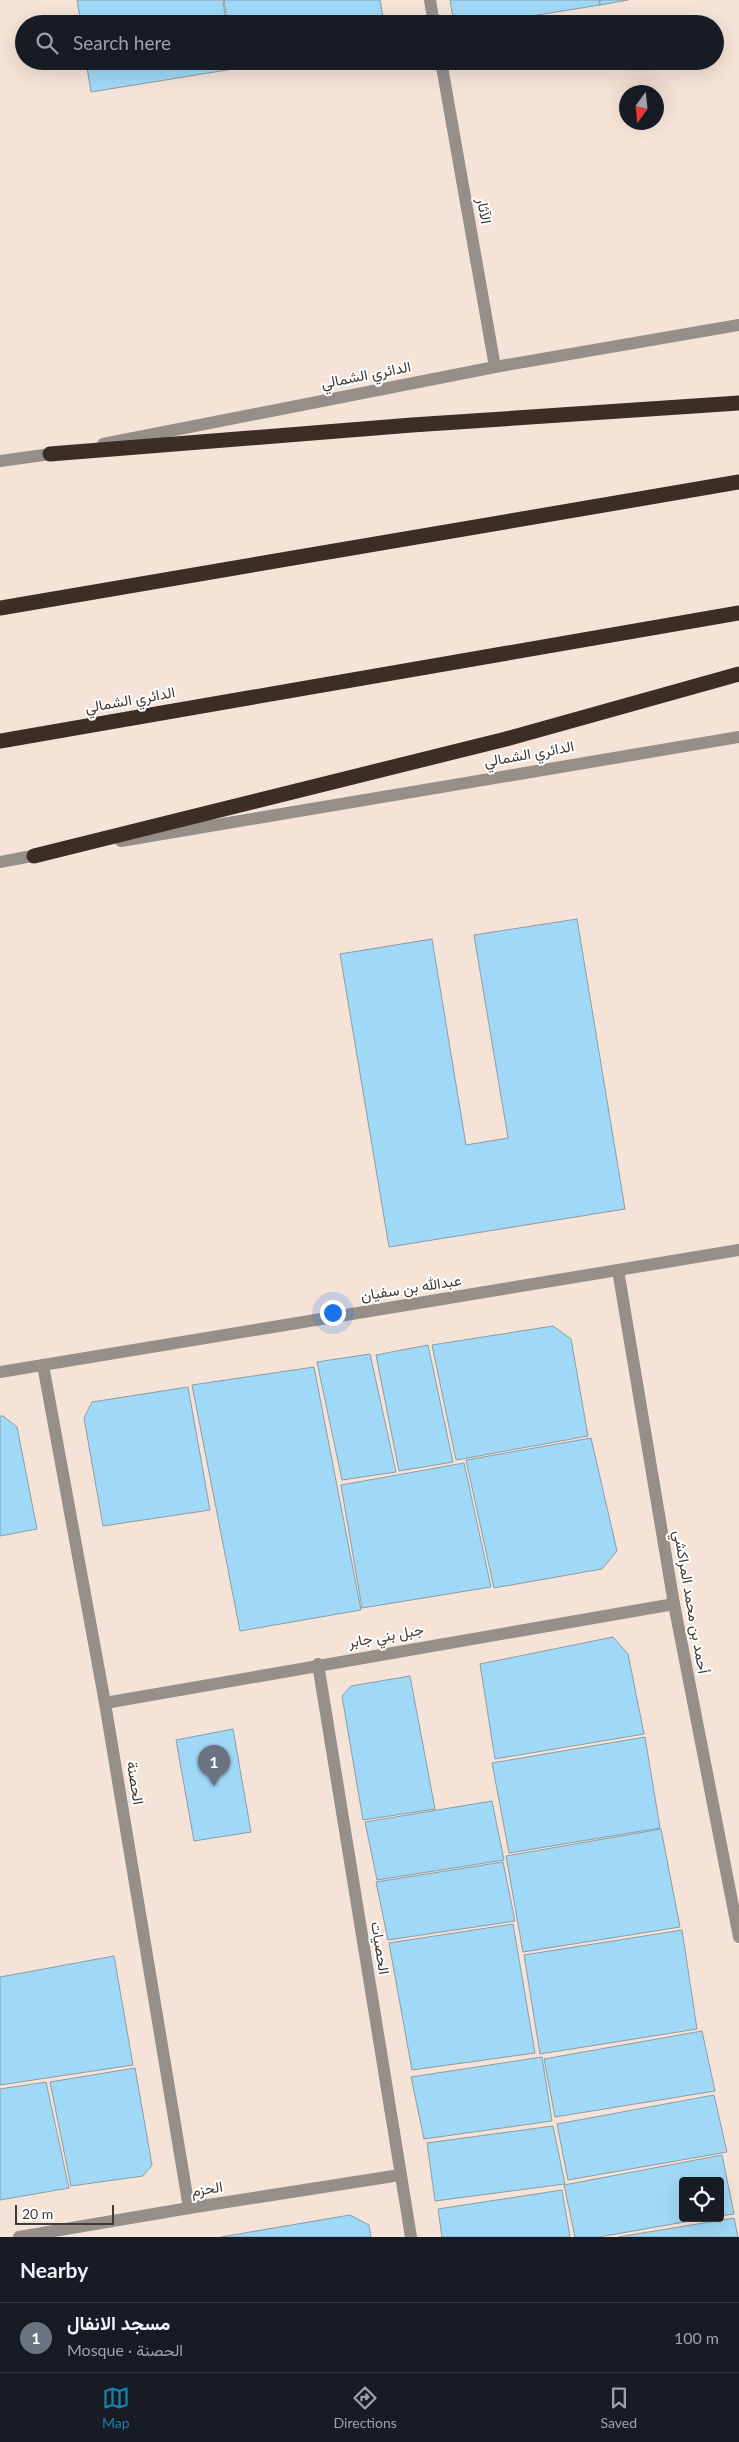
<!DOCTYPE html>
<html lang="en">
<head>
<meta charset="utf-8">
<style>
  :root { --surface:#171b24; --page:#20242c; --text:#f1f3f6; --muted:#9ea1a6; --line:#363941; --accent:#1980aa }
  body { margin:0; font-family:Lato,Vazirmatn,sans-serif; background:var(--page); color:var(--text) }
  .controls { position:absolute; right:15px; bottom:15px; display:grid; overflow:hidden; border-radius:5px; box-shadow:0 5px 20px #0002 }
  .controls button { width:45px; height:45px; display:grid; place-items:center; padding:0; border:0; border-bottom:1px solid var(--line); background:var(--surface); color:var(--text); font:25px sans-serif }
  .compass { position:absolute; left:619px; top:85px; width:45px; height:45px; border-radius:50%; background:var(--surface); box-shadow:0 5px 20px #0002; rotate:195deg }
  .scale { position:absolute; left:15px; bottom:12px; width:99px; box-sizing:border-box; padding-left:5px; border:2px solid #413a35; border-top:0; font-size:14px; line-height:18px; white-space:nowrap; color:#413a35; -webkit-text-stroke:4px #fff; paint-order:stroke }
  .you { position:absolute; left:332px; top:1312px; width:18px; height:18px; margin:-12px; border:4px solid #fff; border-radius:50%; background:#1a73e8; box-shadow:0 0 0 8px #1a73e833 }
  .badge { display:grid; place-items:center; width:32px; height:32px; border-radius:50%; background:var(--accent); color:#fff; font-size:16px; font-weight:700 }
  .pin { position:absolute; translate:-50% -41px; filter:drop-shadow(0 1px 2px #0008) }
  .pin::after { content:''; position:absolute; top:26px; width:18px; height:15px; background:inherit; clip-path:polygon(0 0,100% 0,50% 100%) }
  .list { margin:0; padding:0; list-style:none }
  h2 { display:flex; justify-content:space-between; align-items:center; height:65px; margin:0; padding:0 20px; font-size:21px }
  h2 small { font-size:16px; font-weight:400; color:var(--muted) }
  .list li { display:grid; grid-template-columns:32px 1fr auto; gap:15px; align-items:center; box-sizing:border-box; height:70px; padding:0 20px; border-top:1px solid var(--line) }
  .list b { display:block; font-size:19px; white-space:nowrap }
  .list p { margin:0; font-size:16px; white-space:nowrap; color:var(--muted) }
  .list em { font-size:16px; font-style:normal; color:var(--muted) }
  .icon { flex:none; width:28px; height:28px; fill:none; stroke:currentColor; stroke-width:2; stroke-linecap:round; stroke-linejoin:round }
  .map { position:relative; flex:none; width:739px; height:2237px; overflow:hidden }
  .search { position:absolute; background:var(--surface); box-shadow:0 5px 20px #0002; left:15px; right:15px; top:15px; height:55px; display:flex; align-items:center; gap:12px; box-sizing:border-box; padding:0 18px; border-radius:28px; color:var(--muted); font-size:19px }
  .sheet { height:135px; background:var(--surface) }
  nav { display:flex; justify-content:space-around; align-items:center; box-sizing:border-box; height:70px; border-top:1px solid var(--line); background:var(--surface); font-size:14px; color:var(--muted) }
  nav a { display:grid; justify-items:center; gap:2px }
  nav .on { color:var(--accent) }
  .map>svg:first-child { display:block }
</style>
</head>
<body>
<div class="map">
<svg width="739" height="2237" viewBox="0 0 739 2237">
  <rect width="100%" height="100%" fill="#f5e3d7"/>
  <!-- building -->
  <g fill="#a0d9f7" stroke="#8a9ca6">
    <polygon points="77,0 223,0 226,24 81,24"/>
    <polygon points="224,0 380,0 384,24 228,24"/>
    <polygon points="450,0 599,0 600,5 481,24 454,24"/>
    <polygon points="600,0 628,0 600,5"/>
    <polygon points="86,61 232,61 233,69 91,92"/>
    <polygon points="233,61 274,61 234,67"/>
    <polygon points="577,919 625,1209 389,1247 340,954 432,939 466,1145 508,1138 474,935"/>
    <polygon points="553,1326 571,1339 588,1436 456,1460 432,1345"/>
    <polygon points="428,1345 453,1462 399,1471 376,1355"/>
    <polygon points="370,1354 396,1472 342,1480 317,1362"/>
    <polygon points="314,1367 361,1610 240,1631 192,1385"/>
    <polygon points="188,1387 210,1510 103,1526 84,1418 92,1402"/>
    <polygon points="0,1416 3,1416 17,1427 37,1529 0,1536"/>
    <polygon points="591,1438 617,1551 602,1569 494,1588 466,1460"/>
    <polygon points="464,1463 491,1587 362,1608 341,1485"/>
    <polygon points="613,1637 628,1654 644,1734 495,1759 480,1664"/>
    <polygon points="410,1676 435,1809 363,1820 342,1696 351,1686"/>
    <polygon points="233,1729 251,1832 194,1841 176,1740"/>
    <polygon points="645,1737 660,1828 509,1853 492,1763"/>
    <polygon points="492,1801 504,1860 377,1880 365,1822"/>
    <polygon points="661,1829 680,1927 523,1952 506,1856"/>
    <polygon points="503,1862 515,1921 388,1940 376,1882"/>
    <polygon points="513,1924 535,2053 412,2070 389,1943"/>
    <polygon points="682,1930 697,2029 540,2054 524,1955"/>
    <polygon points="114,1956 133,2065 0,2085 0,1977"/>
    <polygon points="702,2031 715,2091 555,2117 544,2059"/>
    <polygon points="542,2057 552,2121 424,2139 411,2077"/>
    <polygon points="135,2068 152,2165 143,2176 71,2186 50,2082"/>
    <polygon points="46,2082 69,2188 0,2200 0,2089"/>
    <polygon points="714,2095 727,2152 568,2180 557,2124"/>
    <polygon points="553,2126 565,2184 435,2201 427,2143"/>
    <polygon points="722,2155 734,2214 720,2216 720,2181 683,2181 683,2218 707,2218 599,2237 575,2237 564,2185"/>
    <polygon points="562,2190 570,2237 442,2237 438,2209"/>
    <polygon points="350,2215 369,2225 371,2237 221,2237"/>
    <polygon points="734,2218 738,2237 618,2237"/>
  </g>
  <g fill="none" stroke-linecap="round" stroke-linejoin="round">
    <!-- minor -->
    <g stroke="#958e89" stroke-width="12">
      <polyline points="430,0 434,24"/>
      <polyline points="441,61 495,367"/>
      <polyline points="103,444 495,367 739,325"/>
      <polyline points="0,461 58,453"/>
      <polyline points="121,841 739,737"/>
      <polyline points="0,862 42,854"/>
      <polyline points="618,1270 674,1604 739,1937"/>
      <polyline points="43,1365 105,1703 189,2208"/>
      <polyline points="0,1372 739,1250"/>
      <polyline points="318,1664 411,2237"/>
      <polyline points="105,1703 674,1604"/>
      <polyline points="19,2237 189,2208 400,2175"/>
    </g>
    <!-- highway -->
    <g stroke="#3c2e25" stroke-width="15">
      <polyline points="50,454 412,425 739,403"/>
      <polyline points="0,608 739,482"/>
      <polyline points="0,741 739,613"/>
      <polyline points="34,856 506,739 739,674"/>
    </g>
  </g>
  <g text-anchor="middle" stroke-width="4" stroke-linejoin="round" paint-order="stroke">
    <!-- street labels -->
    <g font-size="15" fill="#413a35" stroke="#fff">
      <text transform="translate(484 211) rotate(80)" y="5">الآثار</text>
      <text transform="translate(366 375) rotate(-11)" y="5">الدائري الشمالي</text>
      <text transform="translate(130 700) rotate(-10)" y="5">الدائري الشمالي</text>
      <text transform="translate(529 754) rotate(-10)" y="5">الدائري الشمالي</text>
      <text transform="translate(411 1288) rotate(-9)" y="5">عبدالله بن سفيان</text>
      <text transform="translate(691 1602) rotate(80)" y="5">أحمد بن محمد المراكشي</text>
      <text transform="translate(386 1636) rotate(-10)" y="5">جبل بني جابر</text>
      <text transform="translate(135 1783) rotate(81)" y="5">الحصنة</text>
      <text transform="translate(380 1948) rotate(81)" y="5">الحصيات</text>
      <text transform="translate(207 2189) rotate(-9)" y="5">الحزم</text>
    </g>
  </g>
</svg>
<div class="controls">
<button><svg class="icon" aria-label="locate" viewBox="0 0 24 24"><circle cx="12" cy="12" r="6"/><path d="M12 2v4M12 18v4M2 12h4M18 12h4"/></svg></button>
</div>
<svg class="compass" viewBox="-18 -18 36 36"><path d="M0-13l5 13h-10z" fill="#e53935"/><path d="M0 13l5-13h-10z" fill="#9ea1a6"/></svg>
<div class="scale">20 m</div>
<div class="you"></div>
<div class="pin badge" style="left:214px;top:1786px;background:#6b7280">1</div>
<div class="search"><svg class="icon" aria-label="search" viewBox="0 0 24 24"><circle cx="10" cy="10" r="6"/><path d="M15 15l6 6"/></svg>Search here</div>
</div>
<section class="sheet">
<h2>Nearby<small></small></h2>
<ul class="list">
<li><span class="badge" style="background:#6b7280">1</span><div><b>مسجد الانفال</b><p>Mosque · الحصنة</p></div><em>100 m</em></li>
</ul>
</section>
<nav>
<a class="on"><svg class="icon" aria-label="map" viewBox="0 0 24 24"><path d="M3 6l6-2 6 2 6-2v14l-6 2-6-2-6 2zM9 4v14M15 6v14"/></svg>Map</a>
<a><svg class="icon" aria-label="directions" viewBox="0 0 24 24"><path d="M12 3l9 9-9 9-9-9zM9 14v-3h6M13 9l2 2-2 2"/></svg>Directions</a>
<a><svg class="icon" aria-label="saved" viewBox="0 0 24 24"><path d="M7 4h10v16l-5-4-5 4z"/></svg>Saved</a>
</nav>
</body>
</html>
